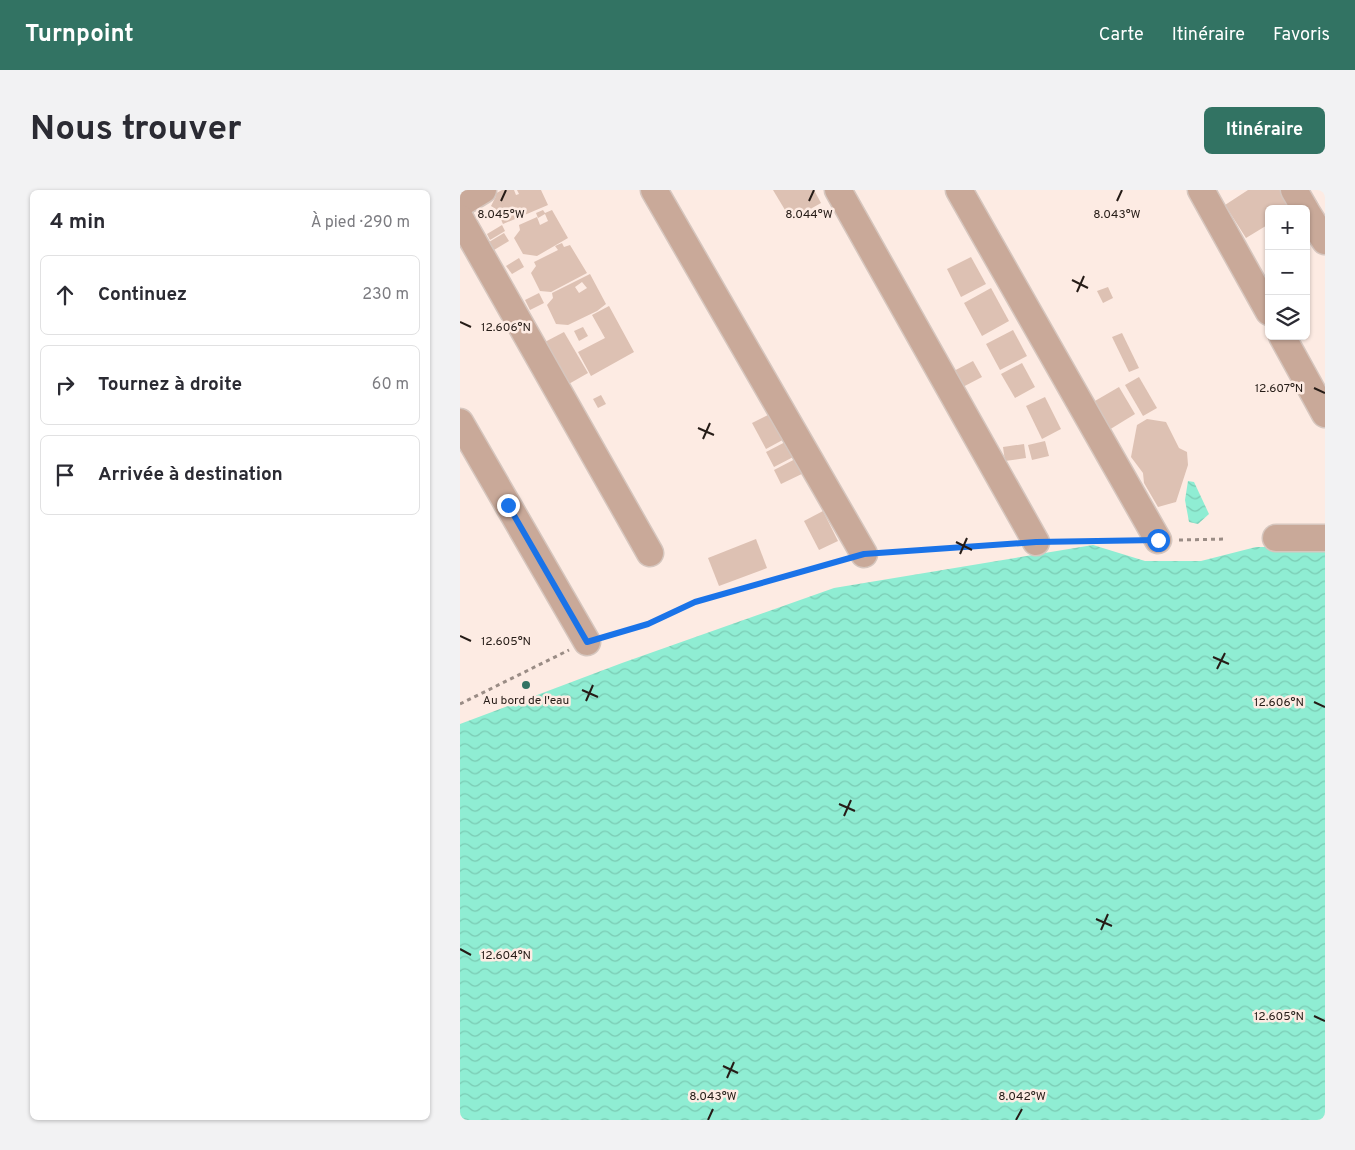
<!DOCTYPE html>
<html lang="fr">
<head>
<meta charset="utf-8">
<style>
  :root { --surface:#fff; --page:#f2f2f3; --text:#2b2b33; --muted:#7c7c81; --line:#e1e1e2; --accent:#327363 }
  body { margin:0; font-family:Overpass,sans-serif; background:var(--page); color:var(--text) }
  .controls { position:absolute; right:15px; top:15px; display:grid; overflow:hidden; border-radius:8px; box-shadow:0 1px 4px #0004 }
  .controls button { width:45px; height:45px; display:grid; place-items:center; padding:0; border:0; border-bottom:1px solid var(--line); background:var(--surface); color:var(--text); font:25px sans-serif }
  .stop { position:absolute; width:15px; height:15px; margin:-11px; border:4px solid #1a73e8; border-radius:50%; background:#fff }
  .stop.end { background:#1a73e8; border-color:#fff; box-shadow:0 1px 5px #0008 }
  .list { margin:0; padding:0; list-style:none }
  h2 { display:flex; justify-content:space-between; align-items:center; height:65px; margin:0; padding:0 20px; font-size:21px }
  h2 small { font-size:16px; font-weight:400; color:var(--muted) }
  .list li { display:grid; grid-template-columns:32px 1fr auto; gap:15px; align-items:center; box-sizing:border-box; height:80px; margin:0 10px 10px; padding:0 10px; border:1px solid var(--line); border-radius:8px }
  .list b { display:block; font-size:19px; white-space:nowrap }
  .list em { font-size:16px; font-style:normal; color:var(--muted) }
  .icon { flex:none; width:28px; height:28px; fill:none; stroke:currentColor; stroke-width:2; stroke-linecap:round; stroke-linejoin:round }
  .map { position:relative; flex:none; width:865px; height:930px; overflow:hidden; border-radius:8px }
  header { display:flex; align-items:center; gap:30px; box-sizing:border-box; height:70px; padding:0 25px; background:var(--accent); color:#fff }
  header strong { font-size:24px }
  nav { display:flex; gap:28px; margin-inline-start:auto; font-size:18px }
  .intro { display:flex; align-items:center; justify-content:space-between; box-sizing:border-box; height:120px; padding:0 30px }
  h1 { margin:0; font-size:35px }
  .button { padding:12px 22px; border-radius:8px; background:var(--accent); color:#fff; font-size:18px; font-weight:700 }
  main { display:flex; gap:30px; padding:0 30px }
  aside { flex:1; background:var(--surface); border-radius:8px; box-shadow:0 1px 4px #0004 }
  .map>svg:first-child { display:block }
</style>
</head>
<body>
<header>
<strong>Turnpoint</strong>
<nav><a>Carte</a><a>Itinéraire</a><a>Favoris</a></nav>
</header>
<div class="intro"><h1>Nous trouver</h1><a class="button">Itinéraire</a></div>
<main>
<aside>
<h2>4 min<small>À pied · 290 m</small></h2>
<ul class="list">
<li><svg class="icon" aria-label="ahead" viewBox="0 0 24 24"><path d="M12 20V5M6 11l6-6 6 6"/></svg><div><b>Continuez</b></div><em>230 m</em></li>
<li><svg class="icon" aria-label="right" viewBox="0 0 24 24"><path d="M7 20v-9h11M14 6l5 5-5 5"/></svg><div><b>Tournez à droite</b></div><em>60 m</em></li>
<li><svg class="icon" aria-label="arrive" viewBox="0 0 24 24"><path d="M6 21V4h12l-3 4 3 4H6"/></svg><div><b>Arrivée à destination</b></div></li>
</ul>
</aside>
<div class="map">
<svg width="865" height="930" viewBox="0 0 865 930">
  <defs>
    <pattern id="water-waves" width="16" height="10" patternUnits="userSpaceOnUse" patternTransform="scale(1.25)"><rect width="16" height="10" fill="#8fedd3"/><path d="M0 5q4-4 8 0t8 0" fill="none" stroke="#7bcbb4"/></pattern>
  </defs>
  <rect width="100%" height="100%" fill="#fdebe3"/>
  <!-- water -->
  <g fill="url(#water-waves)">
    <polygon points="728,291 734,292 749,324 738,334 729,332 725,310"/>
    <polygon points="633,355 685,371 741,371 796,357 865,357 865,930 0,930 0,534 162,473 374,398"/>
  </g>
  <!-- building -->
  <g fill="#ddc1b3" fill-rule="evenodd">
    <polygon points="42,0 54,0 56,5 59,4 57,0 81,0 88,15 43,34 36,19 31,16 36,6 35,4"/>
    <polygon points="313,0 354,0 361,13 331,30"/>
    <polygon points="788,0 820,0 832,19 809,19 809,34 786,48 765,15"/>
    <polygon points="83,20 85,23 92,20 108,48 77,66 63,64 54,48 60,40 59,35 77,27 80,35 88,31 85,24 78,28 76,23"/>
    <polygon points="42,35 45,41 30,50 27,44"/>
    <polygon points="44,43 49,51 34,60 29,52"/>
    <polygon points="102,53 104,57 110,55 127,83 91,102 80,101 71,83 76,76 74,72 98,60 95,56"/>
    <polygon points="511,67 526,94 501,107 487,79"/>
    <polygon points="59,68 64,77 52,84 46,76"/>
    <path d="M130 84 146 114 137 121 108 135 96 134 87 115 93 108 92 103ZM122 92 127 98 119 103 115 97Z"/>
    <polygon points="648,97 653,108 643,113 637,101"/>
    <polygon points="531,98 549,131 522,146 504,113"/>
    <polygon points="79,103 84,113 70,120 65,110"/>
    <polygon points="149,116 174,162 131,186 118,162 145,148 132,125"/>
    <polygon points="123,137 128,146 119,151 114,141"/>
    <polygon points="553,140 567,166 540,180 526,154"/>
    <polygon points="104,142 128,183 107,195 83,153"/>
    <polygon points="662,143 679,178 669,182 652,147"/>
    <polygon points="513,171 522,187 497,200 488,184"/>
    <polygon points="562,173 575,197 555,208 541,184"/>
    <polygon points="679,187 697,218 683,226 665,195"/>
    <polygon points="659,197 675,224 644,243 628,215"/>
    <polygon points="141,205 146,214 138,218 133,209"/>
    <polygon points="585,207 601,239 582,249 566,216"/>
    <polygon points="316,221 330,246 306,259 292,233"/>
    <polygon points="687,229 706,232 719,258 727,262 728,275 716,312 698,317 684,293 683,283 671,267 677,235"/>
    <polygon points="331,249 339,264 314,277 306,262"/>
    <polygon points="585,251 589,266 572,270 568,255"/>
    <polygon points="564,254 566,268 545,271 543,257"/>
    <polygon points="341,266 348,281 321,294 314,280"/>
    <polygon points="363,321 378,351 359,360 344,331"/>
    <polygon points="296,349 307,378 259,396 248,368"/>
  </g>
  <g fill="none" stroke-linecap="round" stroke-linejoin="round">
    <!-- minor casing -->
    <g stroke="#d6c6be" stroke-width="29">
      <g id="minor">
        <polyline points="194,0 404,364"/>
        <polyline points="378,0 576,352"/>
        <polyline points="499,0 698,350"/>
        <polyline points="741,0 809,122"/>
        <polyline points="834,0 845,19"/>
        <polyline points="0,14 23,0"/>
        <polyline points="846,21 865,51"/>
        <polyline points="0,28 190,363"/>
        <polyline points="822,146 865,224"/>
        <polyline points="0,232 127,452"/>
        <polyline points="816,348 865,348"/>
      </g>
    </g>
    <!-- path -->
    <g stroke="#9a8c85" stroke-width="3" stroke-dasharray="4 4" stroke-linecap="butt">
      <polyline points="719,350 766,349"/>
      <polyline points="596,352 675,351"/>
      <polyline points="424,362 553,354"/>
      <polyline points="145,446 188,434 235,412 384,369"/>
      <polyline points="0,514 109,460"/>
    </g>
    <!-- minor -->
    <use href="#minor" stroke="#c9a999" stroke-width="26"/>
  </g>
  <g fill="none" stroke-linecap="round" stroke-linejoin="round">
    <!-- route -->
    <polyline stroke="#1a73e8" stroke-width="6" points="48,315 127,452 188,434 235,412 404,364 576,352 698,350"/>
  </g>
  <!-- ticks -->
  <path fill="none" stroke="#261c17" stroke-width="2" d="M41 11 46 0M349 11 354 0M657 11 662 0M612 90 628 98M617 102 624 86M0 132 11 137M854 198 865 203M238 238 254 245M243 249 250 233M496 352 512 360M500 364 507 348M0 446 11 451M753 467 769 474M757 479 765 463M122 500 138 507M126 511 133 495M854 512 865 517M379 614 395 621M384 626 391 610M636 729 652 736M641 740 648 724M0 759 11 765M854 826 865 831M263 876 278 883M267 888 274 872M248 930 253 919M556 930 562 919"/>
  <!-- markers -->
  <circle fill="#327363" stroke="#fdebe3" stroke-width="2" cx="66" cy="495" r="5"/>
  <g text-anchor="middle" stroke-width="5" stroke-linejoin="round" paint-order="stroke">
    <!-- poi labels -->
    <g font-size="12" fill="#261c17" stroke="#fdebe3">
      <text x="66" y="514">Au bord de l'eau</text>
    </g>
  </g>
  <g font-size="12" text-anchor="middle" fill="#261c17" stroke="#fdebe3" stroke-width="5" stroke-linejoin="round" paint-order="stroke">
    <text x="41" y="28">8.045°W</text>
    <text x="657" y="28">8.043°W</text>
    <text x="349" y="28">8.044°W</text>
    <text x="46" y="141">12.606°N</text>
    <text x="819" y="202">12.607°N</text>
    <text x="46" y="455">12.605°N</text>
    <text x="819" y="516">12.606°N</text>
    <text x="46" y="769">12.604°N</text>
    <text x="819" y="830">12.605°N</text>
    <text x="253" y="910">8.043°W</text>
    <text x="562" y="910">8.042°W</text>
  </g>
</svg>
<div class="controls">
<button>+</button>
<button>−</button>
<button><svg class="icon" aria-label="layers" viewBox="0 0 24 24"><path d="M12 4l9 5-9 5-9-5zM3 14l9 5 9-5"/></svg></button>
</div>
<div class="stop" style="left:698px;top:350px"></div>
<div class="stop end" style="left:48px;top:315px"></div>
</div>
</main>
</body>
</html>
